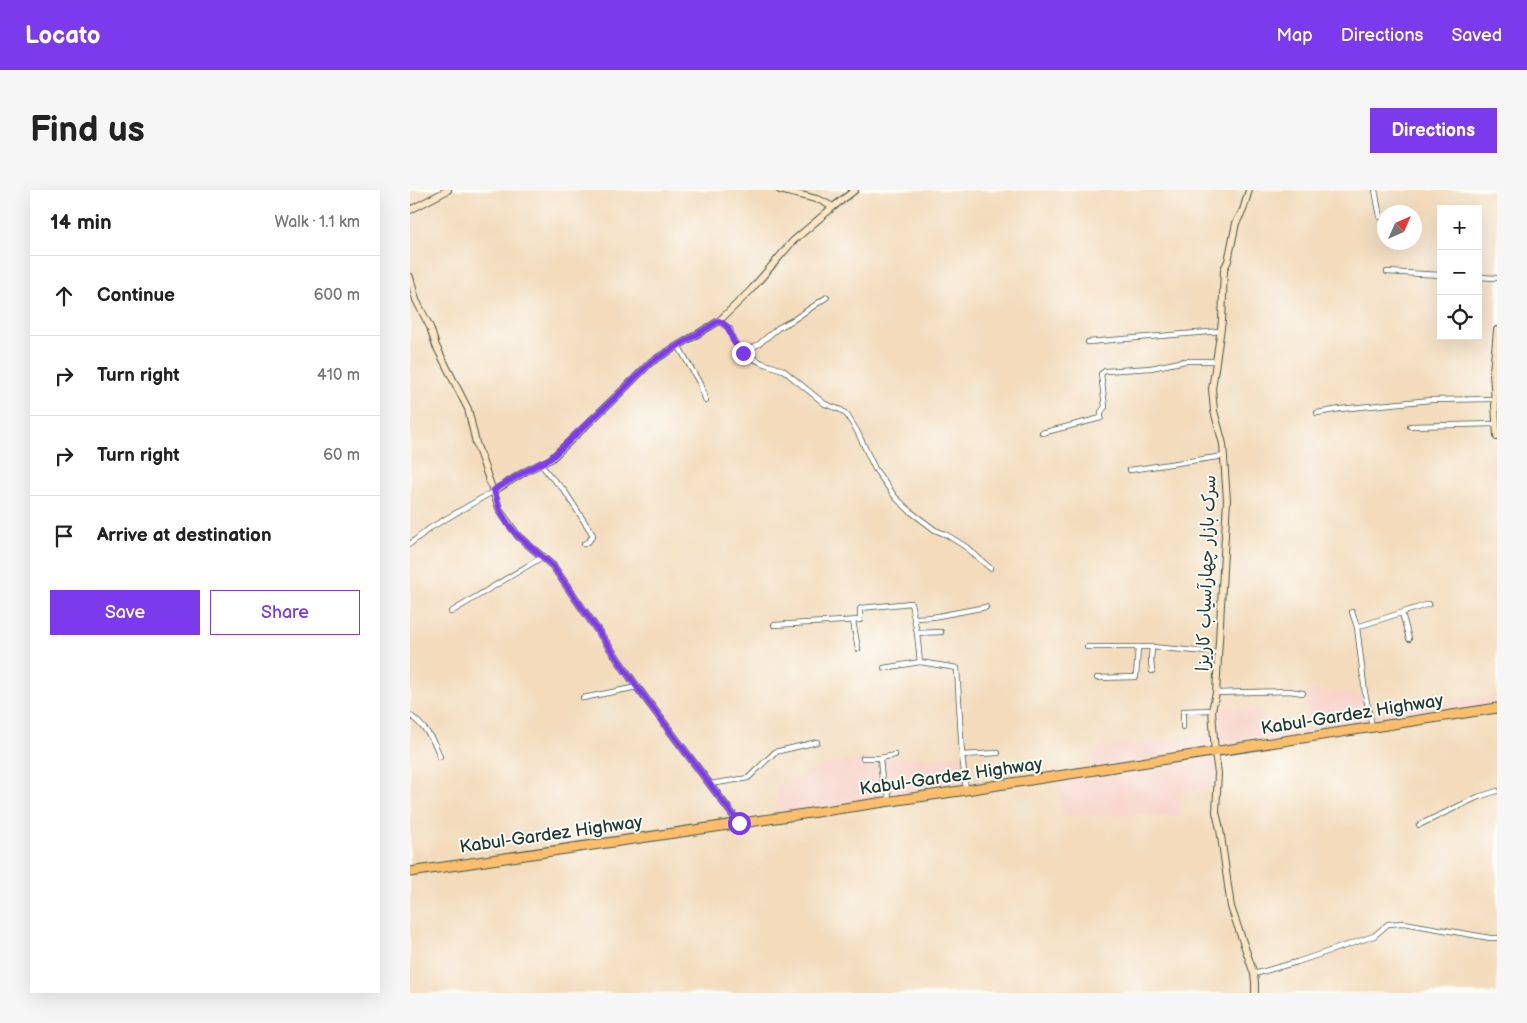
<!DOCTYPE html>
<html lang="en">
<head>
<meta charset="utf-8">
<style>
  :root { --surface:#fff; --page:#f6f6f6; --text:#222; --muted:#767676; --line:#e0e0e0; --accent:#7c3aed }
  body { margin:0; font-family:"Balsamiq Sans","Playpen Sans Arabic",sans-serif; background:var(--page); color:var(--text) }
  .controls { position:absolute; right:15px; top:15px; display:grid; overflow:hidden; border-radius:0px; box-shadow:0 5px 20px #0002 }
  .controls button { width:45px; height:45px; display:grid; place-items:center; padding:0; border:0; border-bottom:1px solid var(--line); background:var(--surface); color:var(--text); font:25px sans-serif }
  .compass { position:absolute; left:967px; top:15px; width:45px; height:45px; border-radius:50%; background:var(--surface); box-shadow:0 5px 20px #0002; rotate:45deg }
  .stop { position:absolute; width:15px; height:15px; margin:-11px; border:4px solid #7c3aed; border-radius:50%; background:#fff }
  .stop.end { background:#7c3aed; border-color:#fff; box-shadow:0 1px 5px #0008 }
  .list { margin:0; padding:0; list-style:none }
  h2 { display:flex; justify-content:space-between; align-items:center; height:65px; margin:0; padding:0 20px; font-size:21px }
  h2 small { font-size:16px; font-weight:400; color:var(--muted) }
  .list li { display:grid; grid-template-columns:32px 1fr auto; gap:15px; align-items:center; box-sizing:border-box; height:80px; padding:0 20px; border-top:1px solid var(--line) }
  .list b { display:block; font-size:19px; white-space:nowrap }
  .list em { font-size:16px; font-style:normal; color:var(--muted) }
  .actions { display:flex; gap:10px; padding:15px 20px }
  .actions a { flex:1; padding:11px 0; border:1px solid var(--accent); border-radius:0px; text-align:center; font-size:18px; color:var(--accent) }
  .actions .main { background:var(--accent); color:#fff }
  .icon { flex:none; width:28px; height:28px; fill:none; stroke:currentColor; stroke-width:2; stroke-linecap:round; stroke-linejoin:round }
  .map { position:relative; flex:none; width:1087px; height:803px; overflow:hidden; border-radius:0px }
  header { display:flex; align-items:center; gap:30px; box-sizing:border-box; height:70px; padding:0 25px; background:var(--accent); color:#fff }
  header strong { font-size:24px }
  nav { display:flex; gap:28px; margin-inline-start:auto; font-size:18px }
  .intro { display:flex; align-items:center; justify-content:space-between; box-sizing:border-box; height:120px; padding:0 30px }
  h1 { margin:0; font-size:35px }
  .button { padding:12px 22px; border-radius:0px; background:var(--accent); color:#fff; font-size:18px; font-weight:700 }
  main { display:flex; gap:30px; padding:0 30px }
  aside { flex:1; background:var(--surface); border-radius:0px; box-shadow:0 5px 20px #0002 }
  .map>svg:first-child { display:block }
</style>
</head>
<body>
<header>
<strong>Locato</strong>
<nav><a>Map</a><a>Directions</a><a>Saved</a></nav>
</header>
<div class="intro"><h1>Find us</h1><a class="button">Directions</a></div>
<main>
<aside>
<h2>14 min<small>Walk · 1.1 km</small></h2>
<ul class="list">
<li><svg class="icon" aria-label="ahead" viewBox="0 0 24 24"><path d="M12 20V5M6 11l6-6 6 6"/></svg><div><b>Continue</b></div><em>600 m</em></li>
<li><svg class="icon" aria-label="right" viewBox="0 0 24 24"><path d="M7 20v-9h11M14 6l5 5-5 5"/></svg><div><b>Turn right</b></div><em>410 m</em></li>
<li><svg class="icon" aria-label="right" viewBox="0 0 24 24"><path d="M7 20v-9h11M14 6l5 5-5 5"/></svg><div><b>Turn right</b></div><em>60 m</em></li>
<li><svg class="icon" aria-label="arrive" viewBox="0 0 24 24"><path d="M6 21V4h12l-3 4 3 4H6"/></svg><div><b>Arrive at destination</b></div></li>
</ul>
<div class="actions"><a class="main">Save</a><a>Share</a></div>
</aside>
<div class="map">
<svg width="1087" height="803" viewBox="0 0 1087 803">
  <rect width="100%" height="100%" fill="#fdfcf7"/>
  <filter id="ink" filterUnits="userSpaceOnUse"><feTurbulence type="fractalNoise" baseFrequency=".02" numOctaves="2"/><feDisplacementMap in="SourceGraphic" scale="10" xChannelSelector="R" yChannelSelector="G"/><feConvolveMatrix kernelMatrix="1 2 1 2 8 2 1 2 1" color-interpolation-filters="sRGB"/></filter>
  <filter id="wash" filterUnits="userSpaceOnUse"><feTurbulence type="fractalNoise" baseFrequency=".0096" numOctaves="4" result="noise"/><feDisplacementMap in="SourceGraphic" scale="20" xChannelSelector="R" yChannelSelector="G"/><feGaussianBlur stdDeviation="1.12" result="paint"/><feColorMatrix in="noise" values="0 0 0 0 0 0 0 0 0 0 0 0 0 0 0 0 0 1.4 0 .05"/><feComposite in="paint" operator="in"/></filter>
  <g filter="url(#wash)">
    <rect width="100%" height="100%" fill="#f3dbbc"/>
    <!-- built -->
    <g fill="#f7d1c8">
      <polygon points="895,499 956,506 961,524 1046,510 1087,505 1087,514 684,579 682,559 801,545 804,517 852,521 857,539 901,536"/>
      <polygon points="551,564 558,598 368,625 366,598 414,575 487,567 518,568"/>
      <polygon points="807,566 809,597 770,602 771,627 702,624 654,626 648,591"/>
    </g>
  </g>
  <g filter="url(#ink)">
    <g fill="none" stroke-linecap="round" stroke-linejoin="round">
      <!-- street casing -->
      <g stroke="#3f5548" stroke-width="6">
        <g id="street">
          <polyline points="965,0 970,27"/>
          <polyline points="977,82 1031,85"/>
          <polyline points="1068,87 1087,88"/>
          <polyline points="309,131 320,139 323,150 333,163 352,173 373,180 415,214 431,220 437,225 447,241 465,279 486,308 501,322 525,340 537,345 556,357 580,378"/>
          <polyline points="678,152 811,141"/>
          <polyline points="268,155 290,194 296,211"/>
          <polyline points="333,163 349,154 368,138 383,130 417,107"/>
          <polyline points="907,223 930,219 1021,210 1084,209"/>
          <polyline points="1000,236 1086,234"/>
          <polyline points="632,243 691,228 691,222 695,217 691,184 695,181 741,178 775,171 806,171"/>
          <polyline points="130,273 140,286 154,300 183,345 179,351 174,354"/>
          <polyline points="720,280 814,266"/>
          <polyline points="0,354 20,338 84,301"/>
          <polyline points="41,422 134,366"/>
          <polyline points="942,422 947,437 955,503 962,536"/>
          <polyline points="992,423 999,449"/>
          <polyline points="505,428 523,427 576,417"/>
          <polyline points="443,431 448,459"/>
          <polyline points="364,435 450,430 450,419 451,418 501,413 507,443 510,472"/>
          <polyline points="947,437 1019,414"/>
          <polyline points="507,443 531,442"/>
          <polyline points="677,457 742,457 808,463"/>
          <polyline points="742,457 741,470 742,481"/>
          <polyline points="474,478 510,472 547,478 552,565 556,600"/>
          <polyline points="687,488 726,487 728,457"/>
          <polyline points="806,503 879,501 893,503"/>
          <polyline points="173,508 227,497"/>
          <path d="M0 525C15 537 24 549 30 567"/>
          <polyline points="773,537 773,524 774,521 802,520"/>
          <polyline points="552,565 588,563"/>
          <polyline points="453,568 470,568 485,565"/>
          <polyline points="470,568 472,590 478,597 479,611"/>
          <polyline points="300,594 338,588 365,562 407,552"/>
          <polyline points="1009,635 1068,607 1087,601"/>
          <polyline points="844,784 887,772 964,746 978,734 994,733 1080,748 1087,748"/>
        </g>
      </g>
      <!-- secondary casing -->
      <g stroke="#3f5548" stroke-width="8">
        <g id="secondary">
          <polyline points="370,0 410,10 423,17 445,0"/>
          <polyline points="839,0 833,20 826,33 818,71 814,79 812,131 802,199 804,221 813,254 817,310 806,503 802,520 805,563 808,583 806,622 810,639 821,717 844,784 845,793 845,803"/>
          <polyline points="0,20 38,0"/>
          <polyline points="0,87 6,110 20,137 26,156 58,219 66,253 90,321 108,346 143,376 227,497 329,633"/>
          <polyline points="1087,140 1083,181 1087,247"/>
          <polyline points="84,301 116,281 141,269 212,201 241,172 309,131 340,101 383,51 423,17"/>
        </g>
      </g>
      <!-- highway casing -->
      <g stroke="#3f5548" stroke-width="11">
        <polyline id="highway" points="0,682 556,600 1087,518"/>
      </g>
      <!-- street -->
      <use href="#street" stroke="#fff" stroke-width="4.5"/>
      <!-- secondary -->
      <use href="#secondary" stroke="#fde5c5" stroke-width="6"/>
      <!-- highway -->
      <use href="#highway" stroke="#fabe6d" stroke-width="9"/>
    </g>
  </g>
  <g fill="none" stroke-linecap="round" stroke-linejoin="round" filter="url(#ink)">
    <!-- route -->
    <path stroke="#7c3aed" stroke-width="6" d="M329 633 227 497 143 376 108 346 98 334 90 321 84 300 116 281 141 268 212 201 241 172 309 131C321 138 318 139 323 150 325 155 330 159 333 163"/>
  </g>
  <g text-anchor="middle" stroke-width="4" stroke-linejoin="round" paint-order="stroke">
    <!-- street labels -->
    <g font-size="18" fill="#1f3d34" stroke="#fdfcf7">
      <text transform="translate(796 383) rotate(-88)" y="6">سرک بازار چهارآسیاب کاریزا</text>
      <text transform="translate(942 524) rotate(-9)" y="6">Kabul-Gardez Highway</text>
      <text transform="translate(541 586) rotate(-8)" y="6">Kabul-Gardez Highway</text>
      <text transform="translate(141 644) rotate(-8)" y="6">Kabul-Gardez Highway</text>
    </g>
  </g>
</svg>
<div class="controls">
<button>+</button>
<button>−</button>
<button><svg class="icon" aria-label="locate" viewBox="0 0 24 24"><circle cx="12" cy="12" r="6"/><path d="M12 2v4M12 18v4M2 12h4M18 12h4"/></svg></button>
</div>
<svg class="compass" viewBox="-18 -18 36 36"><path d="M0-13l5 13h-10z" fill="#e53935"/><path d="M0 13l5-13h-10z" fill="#767676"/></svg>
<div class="stop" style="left:329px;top:633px"></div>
<div class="stop end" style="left:333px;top:163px"></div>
</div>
</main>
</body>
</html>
